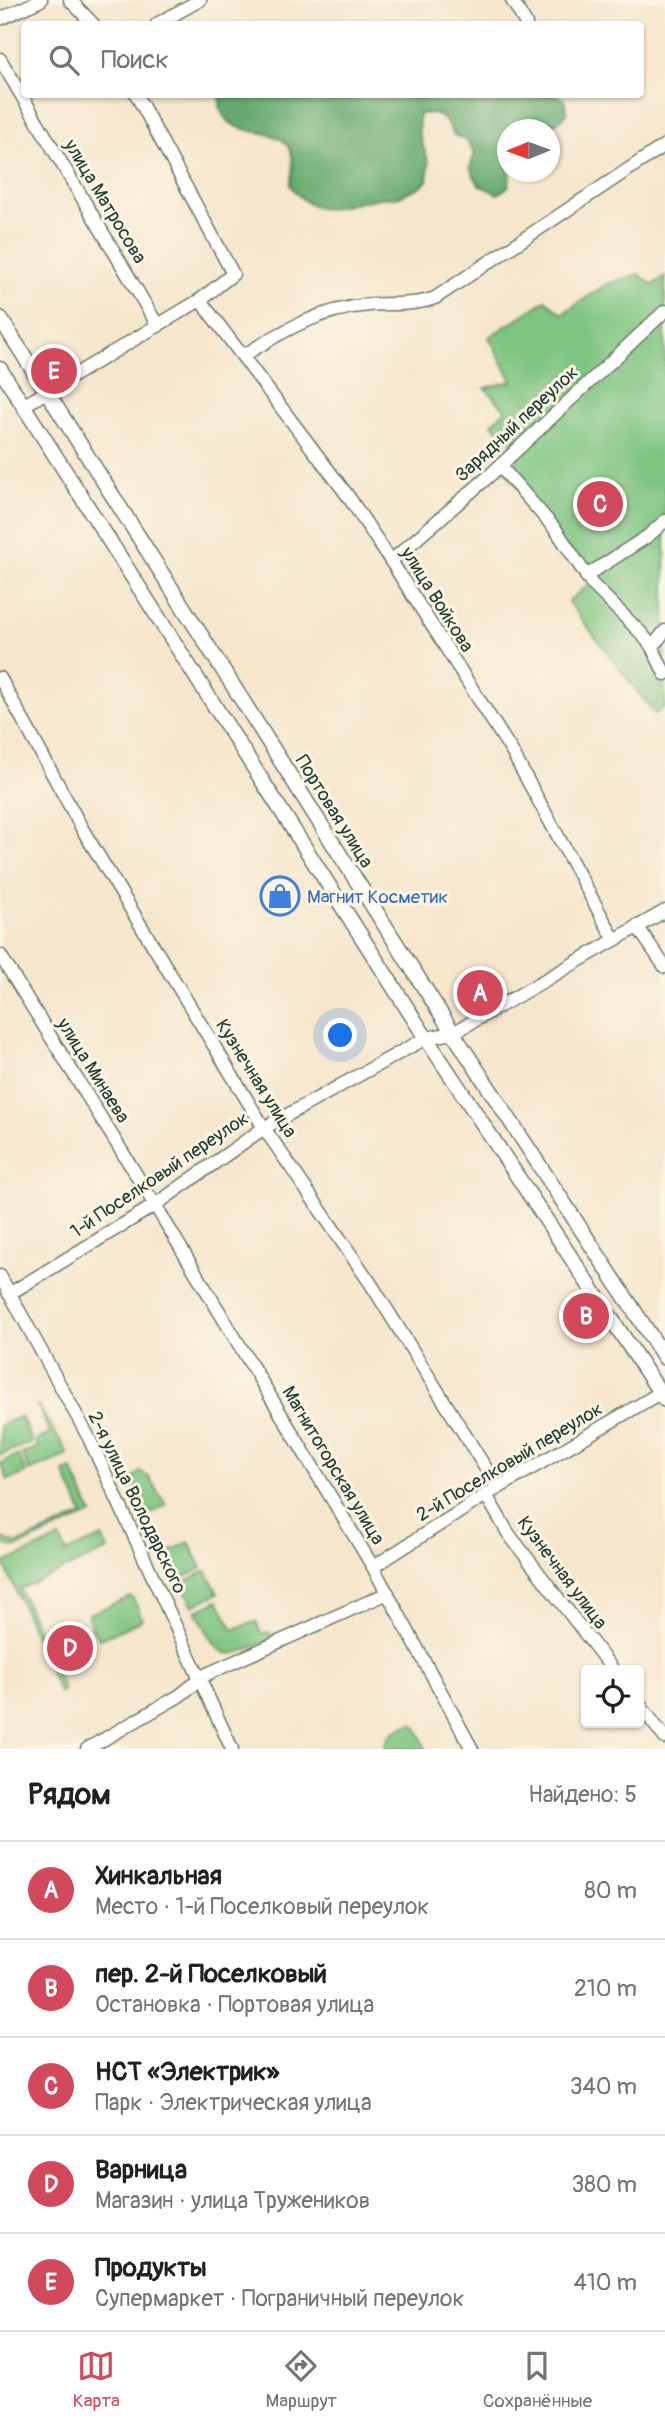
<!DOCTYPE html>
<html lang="ru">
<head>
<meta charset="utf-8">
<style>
  :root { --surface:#fff; --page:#f2f2f2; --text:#202124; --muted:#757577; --line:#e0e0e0; --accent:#d1495b }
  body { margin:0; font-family:Pangolin,sans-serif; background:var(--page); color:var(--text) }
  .controls { position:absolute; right:21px; bottom:21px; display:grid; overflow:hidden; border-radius:7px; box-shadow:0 2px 5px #0004 }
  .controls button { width:63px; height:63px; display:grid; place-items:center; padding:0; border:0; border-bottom:2px solid var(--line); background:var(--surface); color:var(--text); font:35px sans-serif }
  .compass { position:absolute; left:497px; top:119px; width:63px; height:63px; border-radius:50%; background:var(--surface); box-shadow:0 2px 5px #0004; rotate:269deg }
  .you { position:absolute; left:341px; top:1036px; width:24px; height:24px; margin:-18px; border:5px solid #fff; border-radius:50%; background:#1a73e8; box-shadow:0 0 0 10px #1a73e833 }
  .badge { display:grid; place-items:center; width:46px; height:46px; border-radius:50%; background:var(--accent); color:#fff; font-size:23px; font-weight:700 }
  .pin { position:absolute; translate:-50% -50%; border:4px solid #fff; box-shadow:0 2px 7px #0006 }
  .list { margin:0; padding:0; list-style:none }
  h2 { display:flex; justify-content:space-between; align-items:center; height:91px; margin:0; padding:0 28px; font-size:30px }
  h2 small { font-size:23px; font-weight:400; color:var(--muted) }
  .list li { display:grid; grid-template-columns:46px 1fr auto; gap:21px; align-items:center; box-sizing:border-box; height:98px; padding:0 28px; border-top:2px solid var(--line) }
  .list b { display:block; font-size:26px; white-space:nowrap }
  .list p { margin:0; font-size:23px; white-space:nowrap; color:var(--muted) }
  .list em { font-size:23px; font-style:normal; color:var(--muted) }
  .icon { flex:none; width:38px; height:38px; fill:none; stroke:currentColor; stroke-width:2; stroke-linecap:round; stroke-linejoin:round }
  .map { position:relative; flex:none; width:665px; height:1749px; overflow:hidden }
  .search { position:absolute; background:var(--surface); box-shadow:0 2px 5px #0004; left:21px; right:21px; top:21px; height:77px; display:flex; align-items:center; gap:18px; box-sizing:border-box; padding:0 24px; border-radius:7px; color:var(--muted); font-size:26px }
  .sheet { height:581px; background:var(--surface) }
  nav { display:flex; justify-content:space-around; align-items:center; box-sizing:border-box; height:98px; border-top:2px solid var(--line); background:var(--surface); font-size:19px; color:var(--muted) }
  nav a { display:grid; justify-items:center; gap:4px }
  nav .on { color:var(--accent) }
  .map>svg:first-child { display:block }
</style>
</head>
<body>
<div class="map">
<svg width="665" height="1749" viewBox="0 0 665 1749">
  <rect width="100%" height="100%" fill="#fcf5e5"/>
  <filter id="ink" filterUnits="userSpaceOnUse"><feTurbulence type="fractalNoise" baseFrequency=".0143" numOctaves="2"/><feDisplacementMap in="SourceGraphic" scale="14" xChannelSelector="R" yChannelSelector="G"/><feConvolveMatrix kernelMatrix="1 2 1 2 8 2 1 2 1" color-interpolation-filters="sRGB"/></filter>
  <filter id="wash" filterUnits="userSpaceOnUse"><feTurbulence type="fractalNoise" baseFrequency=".00686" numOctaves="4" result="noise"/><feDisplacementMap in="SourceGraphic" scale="28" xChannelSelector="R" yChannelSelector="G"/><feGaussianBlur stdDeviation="1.57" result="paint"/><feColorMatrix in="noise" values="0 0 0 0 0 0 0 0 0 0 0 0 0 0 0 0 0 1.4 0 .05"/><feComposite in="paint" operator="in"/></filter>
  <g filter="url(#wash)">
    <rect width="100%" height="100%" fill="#f6e6cc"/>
    <!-- green -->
    <g fill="#7ec581" stroke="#4e815a" stroke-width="2">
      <polygon points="638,274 653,285 665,276 665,707 655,714 568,602 590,583 506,471 522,453 492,424 506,410 485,388 512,381 489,337 546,300 562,314 607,284"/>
      <polygon points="37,1404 68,1453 66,1456 29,1471 22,1454 38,1447 35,1441 50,1434"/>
      <polygon points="21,1416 32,1442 0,1455 0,1425"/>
      <polygon points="18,1455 26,1473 8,1480 0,1463"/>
      <polygon points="72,1469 92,1514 15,1548 0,1543 0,1537 17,1544 83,1515 64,1472"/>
      <polygon points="140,1472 149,1477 166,1505 152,1513 144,1509 128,1483"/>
      <polygon points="102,1537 108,1550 20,1589 64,1691 59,1693 4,1563 60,1538 66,1551 65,1553"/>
      <polygon points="189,1542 202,1568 180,1579 169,1554 173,1550"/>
      <polygon points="206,1571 218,1593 193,1606 181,1583"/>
      <polygon points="130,1597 133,1598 142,1618 140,1621 100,1639 97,1638 88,1618 89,1614"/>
      <path d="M218 1600 233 1629 256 1622 261 1633 269 1632 275 1638C220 1661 225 1664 196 1611Z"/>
      <path d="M413 1724 417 1728 426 1749H385C385 1733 398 1727 413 1724Z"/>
    </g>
    <!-- forest -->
    <path fill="#66aa6f" stroke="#427452" stroke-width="2" d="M220 95H557L564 100 567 113C550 134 532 130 508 130V172H511L508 187 498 194 479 185 470 168 475 153 467 141 454 135 446 121 434 113 419 114V134L429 163 427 181 420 187 397 197 379 198 326 209C309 207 299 198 290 185 307 110 239 150 221 111 219 107 220 99 220 95Z"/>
  </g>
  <g filter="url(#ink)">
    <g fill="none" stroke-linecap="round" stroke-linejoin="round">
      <!-- minor casing -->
      <g stroke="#6a7869" stroke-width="15">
        <g id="minor">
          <polyline points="70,0 93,24"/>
          <polyline points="512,0 526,24"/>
          <polyline points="0,19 41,0"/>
          <polyline points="157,24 200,0"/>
          <polyline points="0,59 158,326"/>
          <polyline points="200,300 348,496 391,561 511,750 614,939"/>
          <path d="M243 356C284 330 320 309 369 305 391 303 414 306 435 298L665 145"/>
          <polyline points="23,406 200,300 233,274 136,94"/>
          <polyline points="500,466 556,530 592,584 642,634 652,647 665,674"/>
          <polyline points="391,561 488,477 665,311"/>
          <polyline points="586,576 648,536 665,521"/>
          <polyline points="652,647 665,631"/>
          <polyline points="0,678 84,832 264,1128 371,1284 498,1488"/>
          <polyline points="637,926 665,967"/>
          <polyline points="0,955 155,1205 373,1567 472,1749"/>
          <polyline points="0,1276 89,1438 232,1749"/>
          <polyline points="9,1294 155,1205 264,1128 426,1038 453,1033 665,911"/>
          <polyline points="486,1495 508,1533 613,1670"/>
          <polyline points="373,1567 486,1495 665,1390"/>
          <polyline points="639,1704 665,1738"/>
          <polyline points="87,1749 179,1696 207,1674 388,1593"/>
        </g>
      </g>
      <!-- major casing -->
      <g stroke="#6a7869" stroke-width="17">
        <g id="major">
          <polyline points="0,318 453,1033 665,1358"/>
          <polyline points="0,369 426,1038 665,1400"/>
        </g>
      </g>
      <!-- minor -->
      <use href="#minor" stroke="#fff" stroke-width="12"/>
      <!-- major -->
      <use href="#major" stroke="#fff" stroke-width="14"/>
    </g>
  </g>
  <!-- icons -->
  <defs>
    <g id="shop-ring" transform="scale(2.0125)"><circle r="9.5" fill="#fcf5e5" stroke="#3f7fe0" stroke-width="1.5"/><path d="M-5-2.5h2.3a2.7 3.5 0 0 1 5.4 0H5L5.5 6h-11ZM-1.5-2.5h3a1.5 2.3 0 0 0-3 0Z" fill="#3f7fe0"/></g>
  </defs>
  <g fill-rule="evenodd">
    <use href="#shop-ring" x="280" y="896"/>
  </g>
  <g text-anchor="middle" stroke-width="6" stroke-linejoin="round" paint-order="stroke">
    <!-- street labels -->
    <g font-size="19" fill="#1f3d34" stroke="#fcf5e5">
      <text transform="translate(106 201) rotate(59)" y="7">улица Матросова</text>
      <text transform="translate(516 423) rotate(-43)" y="7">Зарядный переулок</text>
      <text transform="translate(438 599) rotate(58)" y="7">улица Войкова</text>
      <text transform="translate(335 811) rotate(58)" y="7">Портовая улица</text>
      <text transform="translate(94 1070) rotate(58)" y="7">улица Минаева</text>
      <text transform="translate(257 1078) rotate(58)" y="7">Кузнечная улица</text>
      <text transform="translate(159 1174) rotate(-34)" y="7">1-й Поселковый переулок</text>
      <text transform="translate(509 1461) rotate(-31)" y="7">2-й Поселковый переулок</text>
      <text transform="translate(334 1465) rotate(59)" y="7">Магнитогорская улица</text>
      <text transform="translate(138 1502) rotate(64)" y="7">2-я улица Володарского</text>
      <text transform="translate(563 1572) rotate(53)" y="7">Кузнечная улица</text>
    </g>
    <!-- shop labels -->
    <g font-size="19" fill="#366cbe" stroke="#fcf5e5" text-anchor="start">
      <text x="307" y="903">Магнит Косметик</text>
    </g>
  </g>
</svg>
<div class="controls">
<button><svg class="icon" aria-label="locate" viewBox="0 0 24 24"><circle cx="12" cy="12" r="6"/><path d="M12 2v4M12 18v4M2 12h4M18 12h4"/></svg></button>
</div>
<svg class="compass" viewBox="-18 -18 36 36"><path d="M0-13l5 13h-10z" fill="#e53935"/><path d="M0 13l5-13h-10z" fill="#757577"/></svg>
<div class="you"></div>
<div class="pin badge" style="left:480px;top:993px">A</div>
<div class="pin badge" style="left:586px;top:1316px">B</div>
<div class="pin badge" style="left:600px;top:504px">C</div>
<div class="pin badge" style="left:70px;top:1648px">D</div>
<div class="pin badge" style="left:54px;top:371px">E</div>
<div class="search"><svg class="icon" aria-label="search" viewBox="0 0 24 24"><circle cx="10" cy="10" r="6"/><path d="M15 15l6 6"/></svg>Поиск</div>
</div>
<section class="sheet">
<h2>Рядом<small>Найдено: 5</small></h2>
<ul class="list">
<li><span class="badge">A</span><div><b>Хинкальная</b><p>Место · 1-й Поселковый переулок</p></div><em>80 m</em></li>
<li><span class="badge">B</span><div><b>пер. 2-й Поселковый</b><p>Остановка · Портовая улица</p></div><em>210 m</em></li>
<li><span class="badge">C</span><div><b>НСТ «Электрик»</b><p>Парк · Электрическая улица</p></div><em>340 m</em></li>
<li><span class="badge">D</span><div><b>Варница</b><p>Магазин · улица Тружеников</p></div><em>380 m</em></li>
<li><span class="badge">E</span><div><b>Продукты</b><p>Супермаркет · Пограничный переулок</p></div><em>410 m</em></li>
</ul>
</section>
<nav>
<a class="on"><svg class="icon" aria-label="map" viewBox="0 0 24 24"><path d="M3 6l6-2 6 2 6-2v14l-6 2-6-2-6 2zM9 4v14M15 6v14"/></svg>Карта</a>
<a><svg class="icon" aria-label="directions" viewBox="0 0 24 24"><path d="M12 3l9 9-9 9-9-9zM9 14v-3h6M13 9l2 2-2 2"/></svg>Маршрут</a>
<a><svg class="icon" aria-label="saved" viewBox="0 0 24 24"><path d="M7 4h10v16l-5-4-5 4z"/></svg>Сохранённые</a>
</nav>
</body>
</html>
